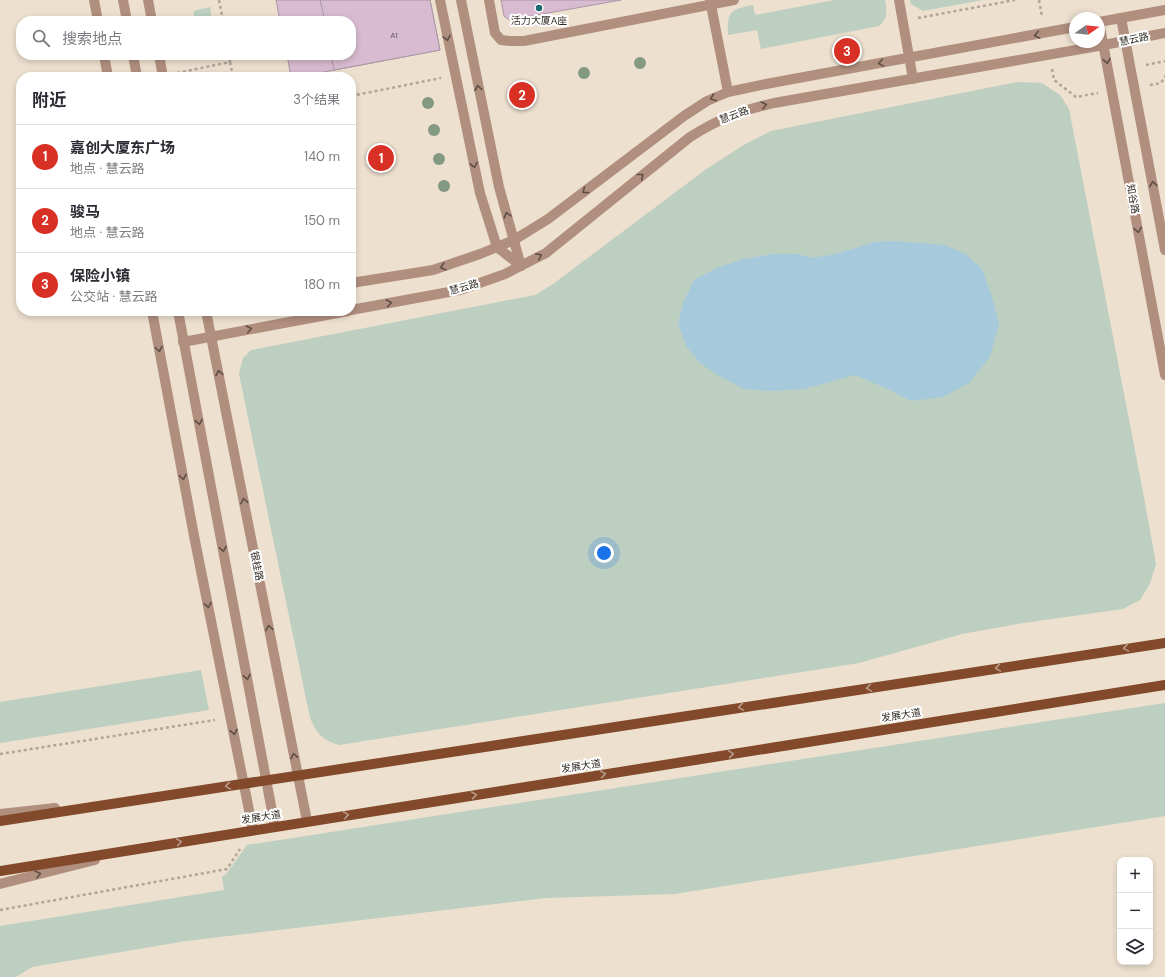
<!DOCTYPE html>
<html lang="zh">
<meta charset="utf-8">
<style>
:root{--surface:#fff;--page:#f7f7f7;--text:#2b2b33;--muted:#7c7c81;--line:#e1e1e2;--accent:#d93025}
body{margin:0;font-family:"DM Sans","Noto Sans SC",sans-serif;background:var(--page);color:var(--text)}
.controls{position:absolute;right:12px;bottom:12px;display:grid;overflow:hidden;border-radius:8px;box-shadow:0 2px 6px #0003}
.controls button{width:36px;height:36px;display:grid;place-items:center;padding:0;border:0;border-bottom:1px solid var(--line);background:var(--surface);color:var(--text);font:20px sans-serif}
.compass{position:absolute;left:1069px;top:12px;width:36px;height:36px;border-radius:50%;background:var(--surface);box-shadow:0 2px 6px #0003;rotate:76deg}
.you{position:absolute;left:604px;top:553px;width:14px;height:14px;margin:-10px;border:3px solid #fff;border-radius:50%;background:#1a73e8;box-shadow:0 0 0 6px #1a73e833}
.badge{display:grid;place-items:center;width:26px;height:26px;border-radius:50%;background:var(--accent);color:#fff;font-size:13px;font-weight:700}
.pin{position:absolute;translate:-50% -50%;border:2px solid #fff;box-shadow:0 1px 4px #0006}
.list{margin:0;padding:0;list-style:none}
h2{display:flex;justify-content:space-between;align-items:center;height:52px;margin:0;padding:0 16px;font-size:17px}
h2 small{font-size:13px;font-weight:400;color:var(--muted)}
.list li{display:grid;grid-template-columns:26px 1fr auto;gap:12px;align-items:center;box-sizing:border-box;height:64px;padding:0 16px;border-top:1px solid var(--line)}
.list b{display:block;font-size:15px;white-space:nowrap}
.list p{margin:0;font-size:13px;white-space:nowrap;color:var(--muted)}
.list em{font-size:13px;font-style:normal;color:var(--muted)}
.icon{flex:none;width:22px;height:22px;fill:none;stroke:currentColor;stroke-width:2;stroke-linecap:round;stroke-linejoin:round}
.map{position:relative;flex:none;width:1165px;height:977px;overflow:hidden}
.search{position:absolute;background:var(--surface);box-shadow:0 2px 6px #0003;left:16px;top:16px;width:340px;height:44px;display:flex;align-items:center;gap:10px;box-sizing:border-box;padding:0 14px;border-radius:16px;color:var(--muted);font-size:15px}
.panel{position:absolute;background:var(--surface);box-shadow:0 2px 6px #0003;left:16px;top:72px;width:340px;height:244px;border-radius:16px}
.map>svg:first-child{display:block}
</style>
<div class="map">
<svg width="1165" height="977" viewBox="0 0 1165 977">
<rect width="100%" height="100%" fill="#ede0cf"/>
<g fill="#bccfc1">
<path d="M834 0H885C887 10 888 19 879 26L761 49 757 30 728 35C727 11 730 10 753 5L755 15Z"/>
<polygon points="910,0 983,0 923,11 911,4"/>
<polygon points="210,7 212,21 195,21 193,11"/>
<path d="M1017 82 1042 83 1060 95 1069 109 1143 492 1156 564 1150 584 1140 600 1123 609 1023 623 962 634 859 663 339 745C321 739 318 735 310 718L239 374 243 358 251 350 535 295 553 284 705 170 742 146 771 131Z"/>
<polygon points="201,670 209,710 0,743 0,702"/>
<polygon points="1165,703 1165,816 675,894 546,898 186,941 32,967 16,977 0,977 0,926 224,890 222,877 227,873 247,845"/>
</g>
<polygon fill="#a7c9dc" points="896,241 944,245 966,254 982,269 992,297 999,323 990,357 969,383 943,397 911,401 888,389 855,375 804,389 772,391 744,389 719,376 700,363 686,346 678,323 683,303 694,280 717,268 744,259 773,254 797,254 813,258 836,254 874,242"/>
<g fill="#d8bbd1" stroke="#a998a5">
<polygon points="276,0 430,0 440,50 298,77 291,77 287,55 351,55 351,21 280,21"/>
<polygon points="320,0 430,0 440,50 334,70 331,55 351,55 351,21 325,21"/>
<polygon points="501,0 621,0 509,20 504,16"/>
</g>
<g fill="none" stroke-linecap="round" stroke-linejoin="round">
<g stroke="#b0a598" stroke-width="2.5" stroke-dasharray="3 3" stroke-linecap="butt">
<polyline points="219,0 223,21"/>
<polyline points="1039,0 1042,17"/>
<polyline points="918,18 1015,0"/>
<polyline points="230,62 233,77"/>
<polyline points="1146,65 1165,61"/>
<polyline points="1052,69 1054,80 1076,97 1098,93"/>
<polyline points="177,73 230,62 229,55"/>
<polyline points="1150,85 1161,83 1165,76"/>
<polyline points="351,96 441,78"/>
<polyline points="0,754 215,720"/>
<polyline points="0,910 227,869 240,849"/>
</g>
<g stroke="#b18f7f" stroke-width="10">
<polyline points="94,0 98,21"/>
<polyline points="123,0 127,21"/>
<polyline points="148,0 152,21"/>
<polyline points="440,0 480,193 497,247 521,266"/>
<polyline points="461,0 499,187 521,266"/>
<polyline points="489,0 495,33 501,40 510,41 524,41 734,0"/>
<polyline points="710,0 728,92"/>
<polyline points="899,0 913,79"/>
<polyline points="1121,18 1165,250"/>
<polyline points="1099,22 1165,375"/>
<polyline points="1099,22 1165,10"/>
<polyline points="104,55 108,77"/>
<polyline points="133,55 137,77"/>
<polyline points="159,55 163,77"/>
<polyline points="351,283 433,270 480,254 514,240 548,219 684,116 707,101 728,92 766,84 1075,27"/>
<path d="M351 310 460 290 505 274 546 253 690 137C720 118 740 111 774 103L1104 45 1165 33"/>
<polyline points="152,311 195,541 253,830"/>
<polyline points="178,311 275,827"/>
<polyline points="206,311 307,821"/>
<polyline points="183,342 348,311"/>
<polyline points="0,814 55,808"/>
<polyline points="0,884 95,860"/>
</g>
<g stroke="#824a2b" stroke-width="10">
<polyline points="0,821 1165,643"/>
<polyline points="0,871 1165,685"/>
</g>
</g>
<g fill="#839981">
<circle cx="640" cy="63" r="6"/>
<circle cx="584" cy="73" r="6"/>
<circle cx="428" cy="103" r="6"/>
<circle cx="434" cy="130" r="6"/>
<circle cx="439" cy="159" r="6"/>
<circle cx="444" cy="186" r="6"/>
</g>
<defs><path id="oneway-chevron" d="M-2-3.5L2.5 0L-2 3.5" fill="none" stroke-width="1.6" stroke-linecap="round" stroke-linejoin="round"/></defs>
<g stroke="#5e4f45">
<use href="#oneway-chevron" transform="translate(1037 35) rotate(170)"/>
<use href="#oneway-chevron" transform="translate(447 38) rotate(78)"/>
<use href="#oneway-chevron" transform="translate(1107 61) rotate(79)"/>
<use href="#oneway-chevron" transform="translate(881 63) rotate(170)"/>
<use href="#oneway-chevron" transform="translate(478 88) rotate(-101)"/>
<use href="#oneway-chevron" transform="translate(713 98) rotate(158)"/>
<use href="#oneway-chevron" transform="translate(764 105) rotate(-13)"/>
<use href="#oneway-chevron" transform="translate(474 165) rotate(78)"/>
<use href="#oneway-chevron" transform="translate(641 176) rotate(-39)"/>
<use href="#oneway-chevron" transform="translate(1153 184) rotate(-100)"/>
<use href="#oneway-chevron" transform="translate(585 191) rotate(143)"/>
<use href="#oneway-chevron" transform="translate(507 215) rotate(-106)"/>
<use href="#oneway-chevron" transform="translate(1138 230) rotate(80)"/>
<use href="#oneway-chevron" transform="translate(539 256) rotate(-27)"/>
<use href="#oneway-chevron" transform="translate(443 267) rotate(162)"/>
<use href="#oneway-chevron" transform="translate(389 303) rotate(-11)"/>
<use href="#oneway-chevron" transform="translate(249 329) rotate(-11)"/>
<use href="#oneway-chevron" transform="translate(159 349) rotate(79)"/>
<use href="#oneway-chevron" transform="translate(219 373) rotate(-101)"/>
<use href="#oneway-chevron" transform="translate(199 422) rotate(79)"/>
<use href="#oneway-chevron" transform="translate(183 477) rotate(79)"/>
<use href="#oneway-chevron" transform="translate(244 501) rotate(-101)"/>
<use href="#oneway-chevron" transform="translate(223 549) rotate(79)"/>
<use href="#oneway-chevron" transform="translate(208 605) rotate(79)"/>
<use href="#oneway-chevron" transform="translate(269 628) rotate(-101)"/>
<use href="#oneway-chevron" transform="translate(247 677) rotate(79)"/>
<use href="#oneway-chevron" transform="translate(234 732) rotate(79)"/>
<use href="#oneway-chevron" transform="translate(294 756) rotate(-101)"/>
<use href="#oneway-chevron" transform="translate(38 874) rotate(-14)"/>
</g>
<g stroke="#ba9b8a">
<use href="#oneway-chevron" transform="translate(1126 648) rotate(171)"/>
<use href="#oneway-chevron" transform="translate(998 668) rotate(171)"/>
<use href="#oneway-chevron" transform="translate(869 688) rotate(171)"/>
<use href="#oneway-chevron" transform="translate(741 707) rotate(171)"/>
<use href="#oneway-chevron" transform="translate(731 754) rotate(-9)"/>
<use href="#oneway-chevron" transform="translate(603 774) rotate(-9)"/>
<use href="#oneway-chevron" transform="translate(228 786) rotate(171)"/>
<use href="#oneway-chevron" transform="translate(474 795) rotate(-9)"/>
<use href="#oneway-chevron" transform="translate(346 815) rotate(-9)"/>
<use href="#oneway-chevron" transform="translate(179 842) rotate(-9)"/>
</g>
<circle fill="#1c6871" stroke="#fff" stroke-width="1.5" cx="539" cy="8" r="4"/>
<g text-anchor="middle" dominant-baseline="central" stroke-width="4" stroke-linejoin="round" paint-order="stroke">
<g font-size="8" fill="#5c5051">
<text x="394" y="35">A1</text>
</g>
<g font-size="10" fill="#322d26" stroke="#fff">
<text x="539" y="20">活力大厦A座</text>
</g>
<g font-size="10" fill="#322d26" stroke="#fff">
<text transform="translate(1134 39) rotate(-12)">慧云路</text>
<text transform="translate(734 115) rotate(-20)">慧云路</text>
<text transform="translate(1133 199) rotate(80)">知谷路</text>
<text transform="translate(464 287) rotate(-16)">慧云路</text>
<text transform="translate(257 566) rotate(79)">银桂路</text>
<text transform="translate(901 715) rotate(-9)">发展大道</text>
<text transform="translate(581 766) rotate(-9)">发展大道</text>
<text transform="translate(261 817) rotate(-9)">发展大道</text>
</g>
</g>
</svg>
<div class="controls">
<button>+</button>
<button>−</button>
<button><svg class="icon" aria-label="layers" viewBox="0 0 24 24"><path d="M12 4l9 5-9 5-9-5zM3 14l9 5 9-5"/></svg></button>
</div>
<svg class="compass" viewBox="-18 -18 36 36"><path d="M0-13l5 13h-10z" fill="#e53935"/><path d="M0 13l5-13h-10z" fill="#7c7c81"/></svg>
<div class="you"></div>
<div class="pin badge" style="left:381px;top:158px">1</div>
<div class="pin badge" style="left:522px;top:95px">2</div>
<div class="pin badge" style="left:847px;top:51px">3</div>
<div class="search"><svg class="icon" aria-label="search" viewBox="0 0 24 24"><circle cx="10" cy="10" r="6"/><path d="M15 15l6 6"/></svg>搜索地点</div>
<section class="panel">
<h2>附近<small>3个结果</small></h2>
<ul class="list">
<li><span class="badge">1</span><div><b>嘉创大厦东广场</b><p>地点 · 慧云路</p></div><em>140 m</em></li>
<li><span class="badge">2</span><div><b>骏马</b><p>地点 · 慧云路</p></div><em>150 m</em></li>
<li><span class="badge">3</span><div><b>保险小镇</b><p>公交站 · 慧云路</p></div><em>180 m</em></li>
</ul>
</section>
</div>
